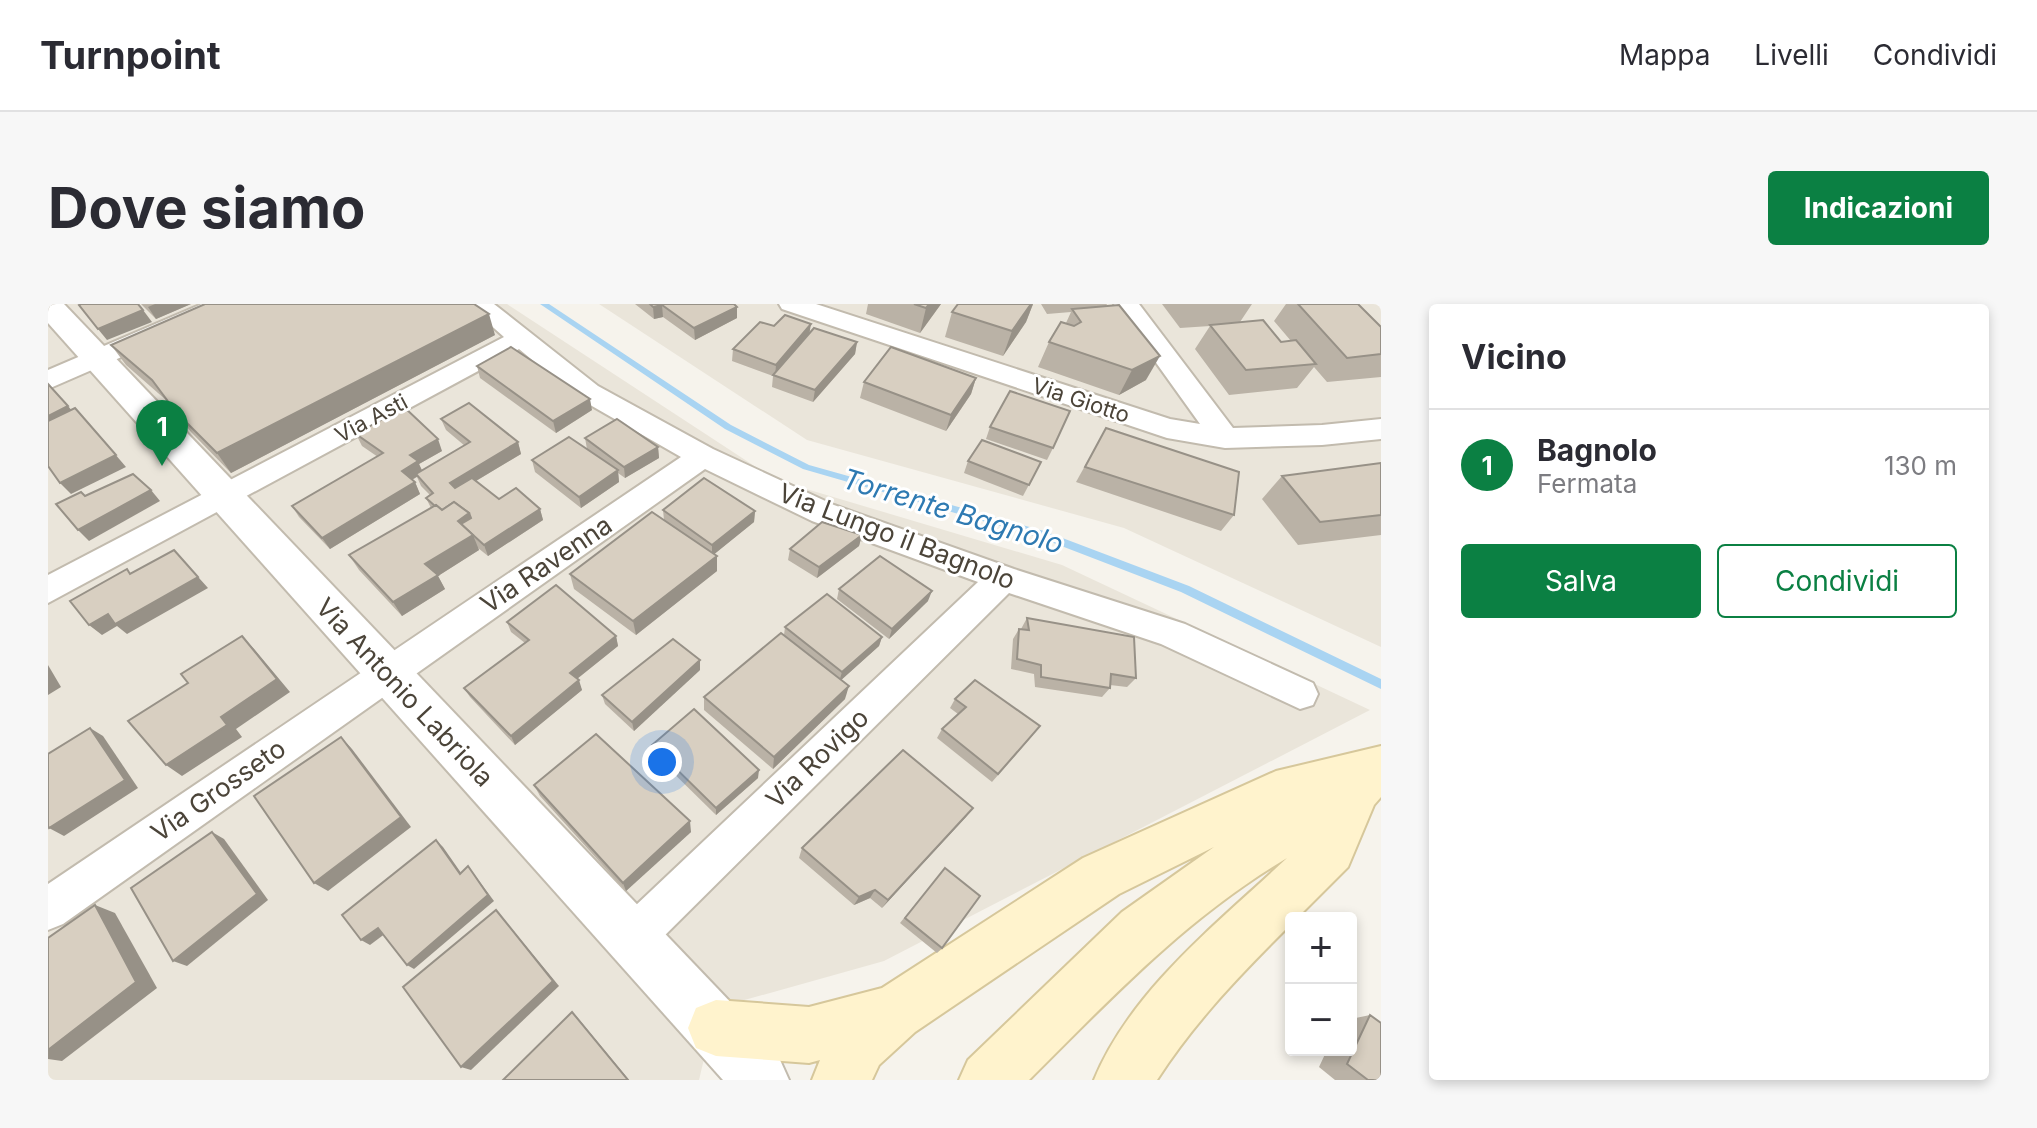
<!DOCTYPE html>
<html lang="it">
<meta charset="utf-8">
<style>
:root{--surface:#fff;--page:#f7f7f7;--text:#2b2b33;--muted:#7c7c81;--line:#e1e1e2;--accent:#0b8043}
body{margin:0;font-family:Inter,sans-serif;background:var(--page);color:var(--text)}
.controls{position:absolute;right:24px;bottom:24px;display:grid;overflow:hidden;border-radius:8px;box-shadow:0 4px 12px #0003}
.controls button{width:72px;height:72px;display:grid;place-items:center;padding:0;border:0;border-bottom:2px solid var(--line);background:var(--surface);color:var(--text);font:40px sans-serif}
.you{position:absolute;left:614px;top:458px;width:28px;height:28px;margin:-20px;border:6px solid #fff;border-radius:50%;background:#1a73e8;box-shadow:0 0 0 12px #1a73e833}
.badge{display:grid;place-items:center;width:52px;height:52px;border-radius:50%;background:var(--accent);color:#fff;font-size:26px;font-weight:700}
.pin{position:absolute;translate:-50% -66px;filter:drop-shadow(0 2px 4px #0008)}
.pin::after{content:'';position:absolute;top:42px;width:28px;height:24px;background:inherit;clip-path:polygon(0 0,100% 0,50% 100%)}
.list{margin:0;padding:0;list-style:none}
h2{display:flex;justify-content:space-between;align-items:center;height:104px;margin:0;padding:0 32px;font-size:34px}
h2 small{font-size:26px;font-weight:400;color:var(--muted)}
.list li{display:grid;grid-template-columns:52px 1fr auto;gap:24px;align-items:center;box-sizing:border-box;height:112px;padding:0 32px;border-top:2px solid var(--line)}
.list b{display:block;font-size:30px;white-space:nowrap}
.list p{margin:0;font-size:26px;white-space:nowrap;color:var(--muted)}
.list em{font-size:26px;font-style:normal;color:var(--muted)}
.actions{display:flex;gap:16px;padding:24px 32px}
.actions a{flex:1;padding:18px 0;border:2px solid var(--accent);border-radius:8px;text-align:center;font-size:28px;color:var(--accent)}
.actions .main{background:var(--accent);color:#fff}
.map{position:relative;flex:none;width:1333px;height:776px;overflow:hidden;border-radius:8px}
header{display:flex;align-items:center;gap:48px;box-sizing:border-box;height:112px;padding:0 40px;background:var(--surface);border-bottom:2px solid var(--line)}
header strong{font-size:38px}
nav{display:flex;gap:44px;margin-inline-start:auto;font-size:28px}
.intro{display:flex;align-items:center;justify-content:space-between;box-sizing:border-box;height:192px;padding:0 48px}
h1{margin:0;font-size:56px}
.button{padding:20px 36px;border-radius:8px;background:var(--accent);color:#fff;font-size:28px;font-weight:700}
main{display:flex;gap:48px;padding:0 48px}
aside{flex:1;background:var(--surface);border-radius:8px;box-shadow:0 4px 12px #0003}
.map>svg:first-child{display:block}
</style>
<header>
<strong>Turnpoint</strong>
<nav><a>Mappa</a><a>Livelli</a><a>Condividi</a></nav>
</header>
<div class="intro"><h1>Dove siamo</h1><a class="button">Indicazioni</a></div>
<main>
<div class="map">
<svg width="1333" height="776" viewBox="0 0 1333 776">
<rect width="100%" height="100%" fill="#f6f3ec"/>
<g fill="#eae5da">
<polygon points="0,0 459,0 728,176 1014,261 1322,406 836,657 668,704 651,776 0,776"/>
<polygon points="551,0 1333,0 1333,343 1076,224 759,136"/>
</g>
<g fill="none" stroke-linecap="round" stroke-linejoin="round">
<polygon fill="#a9d4f2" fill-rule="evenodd" points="492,0 501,0 683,121 761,161 996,227 1141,282 1333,375 1333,385 1133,288 990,233 755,165 677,125"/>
<g stroke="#c2bbae" stroke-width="4">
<g id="minor">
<polygon points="154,0 187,0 184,5 0,85 0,66"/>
<polygon points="419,0 446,0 550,82 665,145 786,201 966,265 1137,320 1265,379 1270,390 1265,401 1252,405 1113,340 961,289 598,650 583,657 568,650 561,635 568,620 930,278 764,217 657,165 15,620 0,626 0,580 633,153 530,94 471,45 0,299 0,271 456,33"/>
<polygon points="731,0 768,0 1122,115 1152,120 1066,0 1091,0 1185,124 1274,121 1333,115 1333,135 1274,141 1177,144 1119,134 734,5"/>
</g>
</g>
<g stroke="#c2bbae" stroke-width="4">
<polygon id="tertiary" points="0,0 16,0 688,704 732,756 741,776 675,776 0,19"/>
</g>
<g stroke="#d6c79b" stroke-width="4">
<path id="secondary" d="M1333 442V493L1326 501 1300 563 1249 614H1243V620C1194 669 1147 717 1109 776H1046C1083 686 1170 619 1239 554 1139 613 1062 695 981 776H911L920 756 1074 608 1166 543 1071 590 867 728 831 761 824 776H764L772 756 761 759 668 752 648 744 640 724 648 704 668 696 761 703 834 684 1035 554 1228 467Z"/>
</g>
<use href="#minor" fill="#fff" fill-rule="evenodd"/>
<use href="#tertiary" fill="#fff" fill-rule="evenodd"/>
<use href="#secondary" fill="#fff3cd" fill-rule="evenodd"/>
</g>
<g fill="#bab2a6">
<polygon points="93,0 143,0 108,15"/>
<polygon points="587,0 686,0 689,14 647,36 615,13 606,15"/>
<polygon points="820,0 893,0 872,29 818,10"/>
<polygon points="910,0 985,0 978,18 955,52 897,33 904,8"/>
<polygon points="993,0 1059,0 1058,2 1098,76 1071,91 990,63 1001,38 1018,19 1023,8 999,10"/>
<polygon points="1114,0 1204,0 1192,18 1233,38 1243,37 1226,17 1238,0 1310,0 1333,23 1333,73 1279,78 1266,63 1249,84 1181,91 1147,45 1162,22 1132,24"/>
<polygon points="761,30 809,38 807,50 765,98 724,83 725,72 684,57 685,45"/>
<polygon points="447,31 183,169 143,128 118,96 78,61 63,41"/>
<polygon points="429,62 544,106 508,129 432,74"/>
<polygon points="928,74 923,90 898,127 812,94 816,78"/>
<polygon points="393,115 470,138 473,150 428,177 451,195 492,205 495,216 440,252 430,244 431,246 390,272 397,285 354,312 311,266 301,251 383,204 378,194 382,191 373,182 369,173 364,176 367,178 372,190 282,245 251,213 244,202 330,153 314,142 308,130 394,147 371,160 374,166 417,142 398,126"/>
<polygon points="942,123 1005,144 999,156 938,135"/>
<polygon points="1058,124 1186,211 1173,227 1028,178"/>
<polygon points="537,134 610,143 611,154 577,174 570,169 571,178 533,204 487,168 484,156 539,145"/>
<polygon points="920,157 993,158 975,192 916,169"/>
<polygon points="1333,159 1333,231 1250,241 1214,195 1234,172"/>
<polygon points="615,206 707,207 706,218 666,250 669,252 669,267 588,331 526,285 522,270 616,216"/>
<polygon points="814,231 811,242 769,274 740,256 742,245"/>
<polygon points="791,285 880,297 841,335 789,295"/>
<polygon points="979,314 1088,374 1079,383 1062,381 1062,384 1054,393 987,383 986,370 963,365 965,335 971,325 973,325"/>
<polygon points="459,318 568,332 570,342 529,375 534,386 467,441 422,393 416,384 477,339 463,328"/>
<polygon points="737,323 834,333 831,342 793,376 797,395 725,465 656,406 656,393 736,331"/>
<polygon points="652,366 586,427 557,400 554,391"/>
<polygon points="907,395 985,431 944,478 889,434 894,425 910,410 902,404"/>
<polygon points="604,441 710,474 668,511 605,449"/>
<polygon points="486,481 643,528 578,587 492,492"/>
<polygon points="925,504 834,604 822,594 806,601 751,554 754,544"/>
<polygon points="897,564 894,644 889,649 852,619"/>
<polygon points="1322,711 1333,776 1287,776 1271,763 1279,746 1303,746 1303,715"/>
</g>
<g fill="#979187">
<polygon points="107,0 143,0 108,15 100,3"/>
<polygon points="881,0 893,0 872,29 878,4"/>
<polygon points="983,0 985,0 978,18 955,52 964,27"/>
<polygon points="614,1 615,13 606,15 605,3"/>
<polygon points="689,3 689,14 647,36 646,24"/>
<polygon points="95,6 104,18 59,36 50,25"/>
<polygon points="441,10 447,31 183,169 169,149"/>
<polygon points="763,20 761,32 727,73 728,61"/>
<polygon points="809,38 807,50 765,98 767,86"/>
<polygon points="1112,52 1098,76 1071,91 1084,66"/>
<polygon points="928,74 923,90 898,127 903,111"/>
<polygon points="542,95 544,106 508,129 505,117"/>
<polygon points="20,102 30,114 0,128 0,112"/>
<polygon points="38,116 78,163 23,190 12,179"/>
<polygon points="390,135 394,147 371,160 375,169 360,178 354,167 362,151"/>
<polygon points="470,138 473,150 406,190 402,179"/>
<polygon points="610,143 611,154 577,174 576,163"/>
<polygon points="570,166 571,178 533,204 531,193"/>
<polygon points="367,178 372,190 282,245 274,234"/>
<polygon points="103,186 112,197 41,237 30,226"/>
<polygon points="492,205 495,216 440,252 436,241"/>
<polygon points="707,207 706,218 664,252 664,241"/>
<polygon points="421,209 427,225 421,229 410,217"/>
<polygon points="425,231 431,246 390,272 397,285 354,312 345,298 377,260"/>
<polygon points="814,231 811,242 769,274 771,263"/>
<polygon points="126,246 160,284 79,330 69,322 54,331 41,321"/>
<polygon points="669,252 669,267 588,331 585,317"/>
<polygon points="884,287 880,297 841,335 844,325"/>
<polygon points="194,332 207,346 242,388 188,425 194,433 134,472 118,461 173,413"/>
<polygon points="568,332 570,342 525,378 522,369"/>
<polygon points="834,333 831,342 791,378 794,368"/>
<polygon points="652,356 652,366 586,427 584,418"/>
<polygon points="0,361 13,383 0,391"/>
<polygon points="531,376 534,386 467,441 463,432"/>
<polygon points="801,382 797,395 725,465 726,453"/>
<polygon points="42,424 55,432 90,484 16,532 1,524"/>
<polygon points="293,433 304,445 363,523 280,587 266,579"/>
<polygon points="711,466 710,474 668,511 668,504"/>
<polygon points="925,504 917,514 834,604 840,596"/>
<polygon points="642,517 643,528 578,587 575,579"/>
<polygon points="164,528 176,535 220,596 139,662 125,657"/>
<polygon points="388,536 395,543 418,576 412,570"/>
<polygon points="420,562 446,597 366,665 359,661"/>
<polygon points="827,586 822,594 806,601 811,593"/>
<polygon points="47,601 67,609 109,684 14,757 0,755 0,746"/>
<polygon points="448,606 511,682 423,766 413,763"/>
<polygon points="330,624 338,629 322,641 313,636"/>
<polygon points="524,708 529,713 581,776 580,776"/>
</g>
<g fill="#d8cfc1" stroke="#979187" stroke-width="2">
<polygon points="33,0 90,0 95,6 50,25 31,1"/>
<polygon points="157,0 426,0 441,10 169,149 128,108 104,76 63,41"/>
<polygon points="602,0 686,0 689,3 646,24 614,1 605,3"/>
<polygon points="866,0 881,0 878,4"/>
<polygon points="910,0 983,0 964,27 904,8"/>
<polygon points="1250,0 1310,0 1333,23 1333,50 1299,54"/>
<polygon points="1071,1 1112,52 1084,66 1001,38 1013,18 1026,22 1033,18 1024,5"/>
<polygon points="737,11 763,20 728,61 685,45 712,18 726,22"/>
<polygon points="1215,16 1233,38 1248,36 1268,60 1198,66 1162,21"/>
<polygon points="766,24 809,38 767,86 725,71"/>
<polygon points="463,43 542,95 505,117 429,62"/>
<polygon points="843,43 928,74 903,111 816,78"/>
<polygon points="0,80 20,102 0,112"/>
<polygon points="962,87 1022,107 1005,144 942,123"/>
<polygon points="421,99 470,138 402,179 407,184 424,174 451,195 468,184 492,205 436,241 413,220 423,214 421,209 406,198 394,206 388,201 387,202 378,194 385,189 368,170 422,138 393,115"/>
<polygon points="356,103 390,135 362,151 370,157 354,167 367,178 274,234 244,202 335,149 308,130"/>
<polygon points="27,104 68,151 12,179 0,162 0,117"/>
<polygon points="569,115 610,143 576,163 537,134"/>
<polygon points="1058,124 1191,168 1186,211 1037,163"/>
<polygon points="521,133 570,166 531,193 484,156"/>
<polygon points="934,136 993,158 981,181 920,157"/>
<polygon points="1333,159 1333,211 1272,218 1234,172"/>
<polygon points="85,170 103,186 30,226 8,200 33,188 37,192"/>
<polygon points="656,174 707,207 664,241 615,206"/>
<polygon points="406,198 421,209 410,217 425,231 377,260 390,271 345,298 301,251 388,201 394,206"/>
<polygon points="604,208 669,252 585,317 522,270"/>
<polygon points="774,218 814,231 771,263 742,245"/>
<polygon points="126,246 150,273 67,320 60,310 41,321 22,297 79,265 82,270"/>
<polygon points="832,252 884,287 844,325 791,285"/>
<polygon points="508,281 568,332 522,369 531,376 463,432 416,384 481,336 459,318"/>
<polygon points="779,290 834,333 794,368 737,323"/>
<polygon points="979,314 1086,333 1088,374 1063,370 1062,384 993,373 993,361 969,355 971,325 981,326"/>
<polygon points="733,329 801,382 726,453 656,393"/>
<polygon points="194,332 229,375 173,413 179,421 118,461 80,417 140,379 133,370"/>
<polygon points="625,335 652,356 584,418 554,391"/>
<polygon points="927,376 992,422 950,470 894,425 918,403 907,395"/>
<polygon points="646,405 711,466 668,504 604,441"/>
<polygon points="42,424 77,476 1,524 0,522 0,450"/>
<polygon points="548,430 642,517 575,579 486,481"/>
<polygon points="293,433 353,513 266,579 206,492"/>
<polygon points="855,446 925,504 840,596 827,586 811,593 754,544"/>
<polygon points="164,528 209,590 125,657 83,584"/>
<polygon points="388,536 412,570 420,562 440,591 359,661 330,624 313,636 294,611"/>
<polygon points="897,564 932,592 894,644 857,614"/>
<polygon points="47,601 88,678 0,746 0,634"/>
<polygon points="448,606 505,677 413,763 355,683"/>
<polygon points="524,708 580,776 455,776"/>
<polygon points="1322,711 1333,719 1333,776 1320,776 1299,760"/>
</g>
<g text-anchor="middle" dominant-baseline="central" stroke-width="6" stroke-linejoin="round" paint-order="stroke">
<g font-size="22" fill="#4b4439" stroke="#fff">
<text transform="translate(1033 96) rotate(18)">Via Giotto</text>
<text transform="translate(323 114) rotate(-28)">Via Asti</text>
</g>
<g font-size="26" fill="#4b4439" stroke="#fff">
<text transform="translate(849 232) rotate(21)">Via Lungo il Bagnolo</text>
<text transform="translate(498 260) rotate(-34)">Via Ravenna</text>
<text transform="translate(357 388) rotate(47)">Via Antonio Labriola</text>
<text transform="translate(769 454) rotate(-44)">Via Rovigo</text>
<text transform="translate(170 486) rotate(-35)">Via Grosseto</text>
</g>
<g font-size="28" font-style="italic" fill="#2e7ab2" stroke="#fff">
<text transform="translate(905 207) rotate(17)">Torrente Bagnolo</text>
</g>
</g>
</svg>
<div class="controls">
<button>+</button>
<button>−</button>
</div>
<div class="you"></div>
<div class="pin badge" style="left:114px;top:162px">1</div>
</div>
<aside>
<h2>Vicino<small></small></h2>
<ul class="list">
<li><span class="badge">1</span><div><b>Bagnolo</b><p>Fermata</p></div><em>130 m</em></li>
</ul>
<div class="actions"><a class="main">Salva</a><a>Condividi</a></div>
</aside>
</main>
